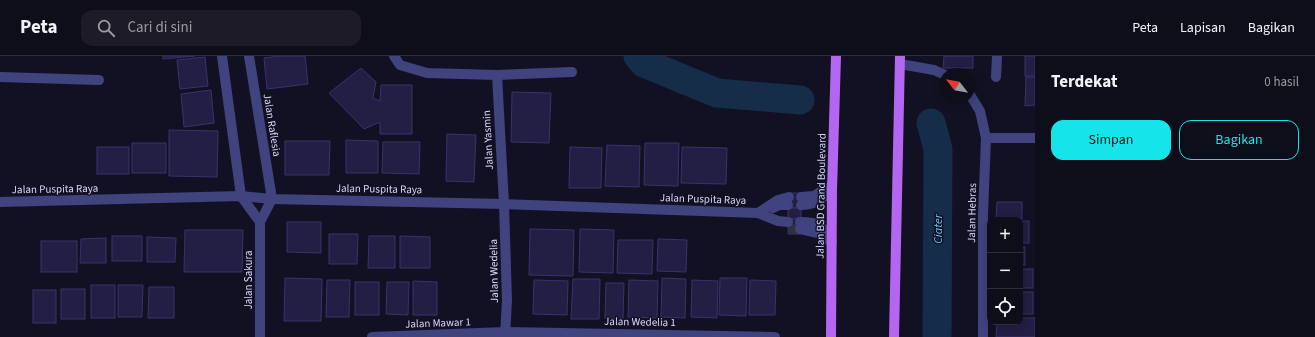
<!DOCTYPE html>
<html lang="id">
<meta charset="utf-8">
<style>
:root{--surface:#0e0d1a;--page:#1c1b27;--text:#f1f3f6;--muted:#9b9ca2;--line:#2e2d39;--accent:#15e5e9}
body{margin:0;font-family:"Source Sans 3",sans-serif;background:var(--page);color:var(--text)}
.controls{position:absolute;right:12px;bottom:12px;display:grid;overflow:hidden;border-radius:8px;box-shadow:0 2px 10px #0003}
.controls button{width:36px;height:36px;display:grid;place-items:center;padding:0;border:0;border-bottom:1px solid var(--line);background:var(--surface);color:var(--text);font:20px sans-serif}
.compass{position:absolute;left:939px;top:12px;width:36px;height:36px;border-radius:50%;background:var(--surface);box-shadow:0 2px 10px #0003;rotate:301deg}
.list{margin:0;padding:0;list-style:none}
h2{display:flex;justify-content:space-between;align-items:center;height:52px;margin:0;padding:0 16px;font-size:17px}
h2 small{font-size:13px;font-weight:400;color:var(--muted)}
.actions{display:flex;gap:8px;padding:12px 16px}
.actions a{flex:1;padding:9px 0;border:1px solid var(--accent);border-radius:12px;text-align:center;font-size:14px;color:var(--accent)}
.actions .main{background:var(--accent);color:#111}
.icon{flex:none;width:22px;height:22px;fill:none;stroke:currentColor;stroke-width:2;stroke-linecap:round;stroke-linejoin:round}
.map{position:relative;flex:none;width:1035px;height:281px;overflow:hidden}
header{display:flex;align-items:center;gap:24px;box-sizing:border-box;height:56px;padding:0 20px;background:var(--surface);border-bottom:1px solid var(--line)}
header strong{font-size:19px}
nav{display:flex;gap:22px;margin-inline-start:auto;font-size:14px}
.search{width:280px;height:36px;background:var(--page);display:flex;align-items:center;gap:10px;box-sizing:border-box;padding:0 14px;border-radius:12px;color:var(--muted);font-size:15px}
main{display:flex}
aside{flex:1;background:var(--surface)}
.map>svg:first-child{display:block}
</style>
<header>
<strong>Peta</strong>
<div class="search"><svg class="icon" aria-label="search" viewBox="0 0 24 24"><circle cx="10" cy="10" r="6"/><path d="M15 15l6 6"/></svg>Cari di sini</div>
<nav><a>Peta</a><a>Lapisan</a><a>Bagikan</a></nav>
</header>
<main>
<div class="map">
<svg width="1035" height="281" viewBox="0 0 1035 281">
<rect width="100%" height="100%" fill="#121123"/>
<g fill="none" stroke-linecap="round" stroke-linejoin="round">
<g stroke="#152d49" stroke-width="29">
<polyline points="638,0 644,7 717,37 800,44"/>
<polyline points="931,67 938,93 937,281"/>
</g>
</g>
<g fill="#231e43" stroke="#39326d">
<polygon points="163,0 195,0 163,3"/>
<polygon points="279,0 305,0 308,28 267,33 264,2"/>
<polygon points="944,0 973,0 973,12 943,12"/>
<rect x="1025" y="0" width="10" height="20"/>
<polygon points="205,1 208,30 180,33 177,4"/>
<polygon points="361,12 376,26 373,42 380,45 381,29 412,29 412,78 380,78 380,66 364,73 329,37"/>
<polygon points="1026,21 1035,21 1035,49 1025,50"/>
<polygon points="211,34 214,67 184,71 181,38"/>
<polygon points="512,36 551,37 549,87 511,86"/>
<polygon points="169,74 218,75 217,121 169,120"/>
<polygon points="447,78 476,79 474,126 446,125"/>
<polygon points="346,84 378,85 378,117 346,117"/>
<polygon points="285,85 330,85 329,119 285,119"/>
<polygon points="383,86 420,86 419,118 382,117"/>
<rect x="132" y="87" width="34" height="30"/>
<polygon points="645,87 679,87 678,130 644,129"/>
<polygon points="607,89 640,90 639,131 605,130"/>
<rect x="97" y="91" width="32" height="27"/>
<polygon points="570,91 602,92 601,132 569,132"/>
<polygon points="682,91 727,92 726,128 681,127"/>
<polygon points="789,137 801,137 801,152 788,152"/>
<polygon points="997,146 1022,146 1022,163 996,163"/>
<rect x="788" y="152" width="13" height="11"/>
<polygon points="788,163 801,163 800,178 788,178"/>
<rect x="1020" y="165" width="9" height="22"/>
<polygon points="287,166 321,166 321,197 287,196"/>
<polygon points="530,173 574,174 573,220 529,219"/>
<polygon points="580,173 614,174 613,217 579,216"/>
<polygon points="185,174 243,174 242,216 184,216"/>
<polygon points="329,178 358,178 357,208 329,208"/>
<rect x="112" y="180" width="30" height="25"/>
<polygon points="369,180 395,180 395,212 368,212"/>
<polygon points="400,180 430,181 430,212 400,212"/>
<polygon points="147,181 176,182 175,206 147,206"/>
<polygon points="106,182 106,207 80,207 81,183"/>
<polygon points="658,183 687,184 686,216 657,215"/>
<polygon points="618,184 653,184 652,218 617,217"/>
<rect x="41" y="185" width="36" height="31"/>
<rect x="1020" y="191" width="5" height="18"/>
<rect x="1020" y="213" width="13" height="19"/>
<polygon points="285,222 322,223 321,265 284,265"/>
<polygon points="662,222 686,223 685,262 661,261"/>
<polygon points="720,222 747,222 746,260 719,259"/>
<polygon points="573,223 600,223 599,263 571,263"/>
<polygon points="327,224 350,224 349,261 326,261"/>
<polygon points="534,224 568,225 567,259 533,258"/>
<polygon points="629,224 658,225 657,262 628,261"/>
<polygon points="692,224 718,225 717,262 691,261"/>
<polygon points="750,224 776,225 775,259 749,259"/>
<polygon points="413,225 437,226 437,259 413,259"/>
<rect x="355" y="226" width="24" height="33"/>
<polygon points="387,226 409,226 408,259 386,258"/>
<polygon points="606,227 624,227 623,263 605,262"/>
<rect x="91" y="229" width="24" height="33"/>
<polygon points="118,229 143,229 142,261 118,261"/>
<polygon points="149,231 174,231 174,262 148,262"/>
<rect x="61" y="233" width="24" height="30"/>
<rect x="33" y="234" width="23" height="33"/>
<rect x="1020" y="236" width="13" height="22"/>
<polygon points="1020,262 1035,262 1035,281 996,281 997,266 1020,266"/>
</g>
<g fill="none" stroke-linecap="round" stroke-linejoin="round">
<polyline stroke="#302f43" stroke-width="10" stroke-dasharray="10 5" stroke-linecap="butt" points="788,173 800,173"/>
<g stroke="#40437e" stroke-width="10">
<polyline points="222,0 241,140 260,166"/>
<polyline points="249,0 272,143 260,166 260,281"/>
<polyline points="394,0 400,9 427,17 497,19 572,16"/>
<polyline points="900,8 934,14 945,19"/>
<polyline points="497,19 504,148 507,244 505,281"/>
<polyline points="0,21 99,24"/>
<polyline points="996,21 997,0"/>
<polyline points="969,37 980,55 986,82 983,158 983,281"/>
<polyline points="986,82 1035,82"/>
<polyline points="801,141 814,140 825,133"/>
<polyline points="0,146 241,140 272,143 504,148 758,157 778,165 788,166"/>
<path d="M801 149C819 148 825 143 832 127"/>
<polyline points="773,152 779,149 788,149"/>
<polyline points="758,157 778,144 789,141"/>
<path d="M800 166C821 166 821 169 832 186"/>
<polyline points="800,173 818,177 828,184"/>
<polyline points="372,281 505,276 775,281"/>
</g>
<g stroke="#b367f1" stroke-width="10">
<polyline points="831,281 832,134 836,0"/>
<polyline points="894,281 900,0"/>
</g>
</g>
<g text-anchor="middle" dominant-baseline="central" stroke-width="3" stroke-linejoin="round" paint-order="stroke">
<g font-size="11" fill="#d8d7fb" stroke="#121123">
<text transform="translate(272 69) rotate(81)">Jalan Raflesia</text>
<text transform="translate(488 84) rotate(-93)">Jalan Yasmin</text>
<text transform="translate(55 133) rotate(-1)">Jalan Puspita Raya</text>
<text transform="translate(379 133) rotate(1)">Jalan Puspita Raya</text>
<text transform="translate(821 140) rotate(-89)">Jalan BSD Grand Boulevard</text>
<text transform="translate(703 143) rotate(2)">Jalan Puspita Raya</text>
<text transform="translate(972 157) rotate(-89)">Jalan Hebras</text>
<text transform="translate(494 215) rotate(-91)">Jalan Wedelia</text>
<text transform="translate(248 224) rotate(-90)">Jalan Sakura</text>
<text transform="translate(640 266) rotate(1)">Jalan Wedelia 1</text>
<text transform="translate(438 267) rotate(-2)">Jalan Mawar 1</text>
</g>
<g font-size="12" font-style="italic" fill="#6ec0f2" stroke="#121123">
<text transform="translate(938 173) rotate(-90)">Ciater</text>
</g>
</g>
</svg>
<div class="controls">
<button>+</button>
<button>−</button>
<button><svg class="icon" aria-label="locate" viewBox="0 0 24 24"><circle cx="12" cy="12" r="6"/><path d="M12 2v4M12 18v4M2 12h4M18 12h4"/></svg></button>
</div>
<svg class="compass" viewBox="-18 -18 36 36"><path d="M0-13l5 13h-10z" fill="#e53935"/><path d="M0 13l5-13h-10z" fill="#9b9ca2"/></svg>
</div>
<aside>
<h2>Terdekat<small>0 hasil</small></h2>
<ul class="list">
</ul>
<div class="actions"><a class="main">Simpan</a><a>Bagikan</a></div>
</aside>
</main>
